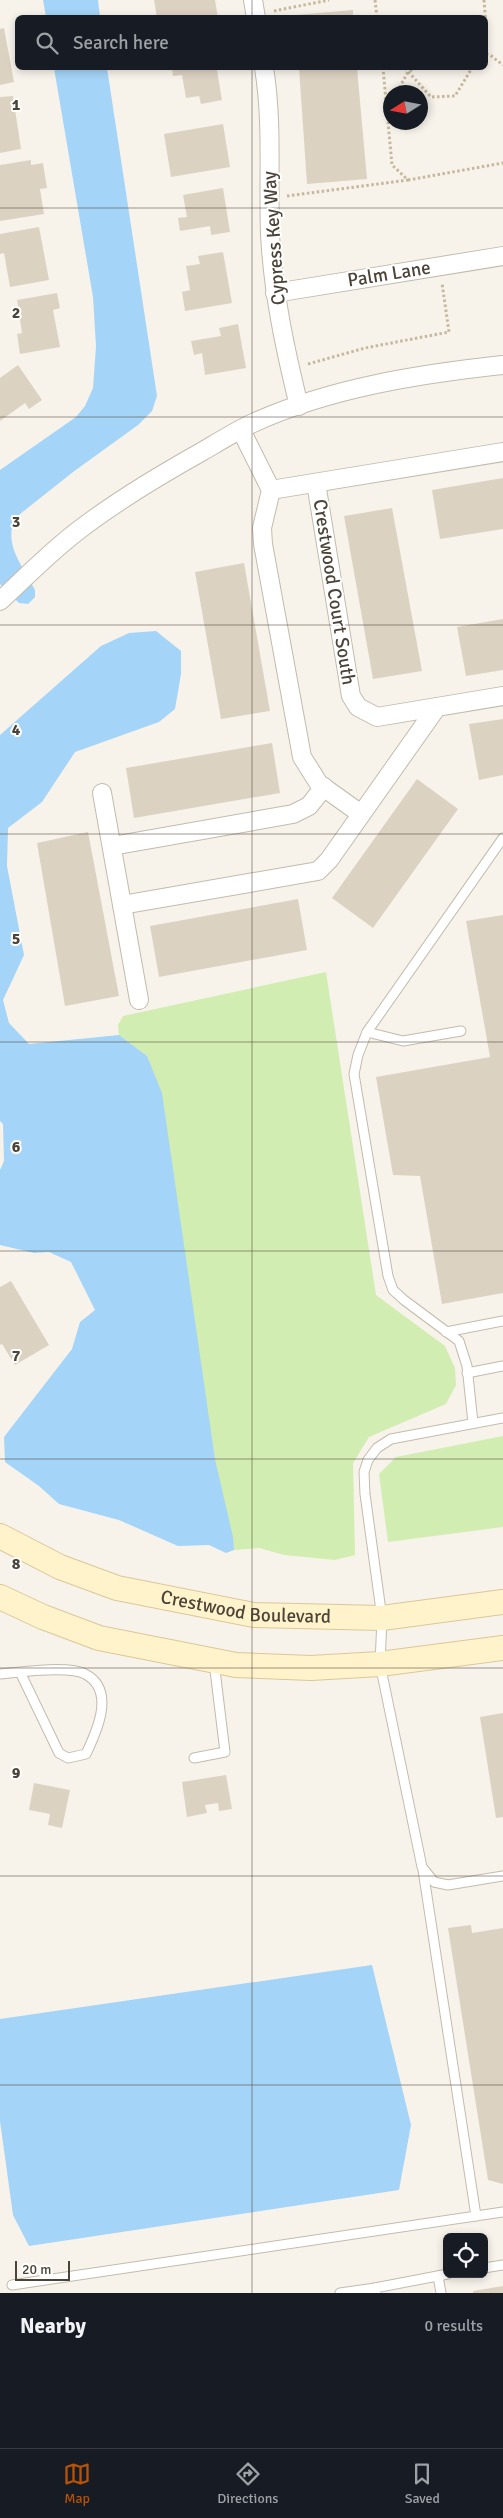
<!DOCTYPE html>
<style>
:root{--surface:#171b24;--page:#242831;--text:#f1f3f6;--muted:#9ea1a6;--line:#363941;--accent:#b45309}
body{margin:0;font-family:Signika,sans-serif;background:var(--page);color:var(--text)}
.controls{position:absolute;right:15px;bottom:15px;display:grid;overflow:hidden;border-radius:8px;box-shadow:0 2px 8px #0003}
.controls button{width:45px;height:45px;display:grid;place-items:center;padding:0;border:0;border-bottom:1px solid var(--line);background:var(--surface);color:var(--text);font:25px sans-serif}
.compass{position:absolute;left:383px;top:85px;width:45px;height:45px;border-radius:50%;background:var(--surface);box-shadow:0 2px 8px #0003;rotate:259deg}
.scale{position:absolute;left:15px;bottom:12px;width:55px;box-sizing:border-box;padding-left:5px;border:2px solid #4c4438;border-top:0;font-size:14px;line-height:18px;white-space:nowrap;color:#4c4438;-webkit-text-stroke:4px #fff;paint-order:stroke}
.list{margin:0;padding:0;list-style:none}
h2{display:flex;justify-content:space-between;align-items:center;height:65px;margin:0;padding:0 20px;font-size:21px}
h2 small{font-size:16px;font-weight:400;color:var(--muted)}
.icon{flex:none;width:28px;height:28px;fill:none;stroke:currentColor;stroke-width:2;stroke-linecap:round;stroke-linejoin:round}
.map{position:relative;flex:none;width:503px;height:2293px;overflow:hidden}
.search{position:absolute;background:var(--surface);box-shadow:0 2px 8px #0003;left:15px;right:15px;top:15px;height:55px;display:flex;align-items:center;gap:12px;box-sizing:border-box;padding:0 18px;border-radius:8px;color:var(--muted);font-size:19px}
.sheet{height:155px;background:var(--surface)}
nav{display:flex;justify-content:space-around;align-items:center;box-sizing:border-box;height:70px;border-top:1px solid var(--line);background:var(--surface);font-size:14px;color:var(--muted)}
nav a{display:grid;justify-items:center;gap:2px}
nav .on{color:var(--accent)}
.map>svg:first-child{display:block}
</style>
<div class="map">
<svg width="503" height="2293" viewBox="0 0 503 2293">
<rect width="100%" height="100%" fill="#f7f3eb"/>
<g fill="#d2edb1">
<polygon points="326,972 376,1295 445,1346 455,1368 456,1385 446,1404 369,1437 353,1463 355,1555 335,1560 284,1555 259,1548 234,1550 215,1459 147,1056 119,1035 118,1025 123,1016"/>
<polygon points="503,1436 503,1527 388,1542 379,1474 396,1457"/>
</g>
<g fill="#a4d4f7">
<polygon points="43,0 98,0 100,17 46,17"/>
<path d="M54 68H107L157 396 152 411 138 425 73 472 15 518C3 545 23 566 35 590V597L28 604 19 603 0 584V470L76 417 85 406 93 388 96 346 93 297Z"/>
<polygon points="156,631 181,651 181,674 175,709 159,722 75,752 42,802 8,828 7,866 24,955 3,1000 9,1023 29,1044 119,1035 147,1056 162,1093 215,1459 233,1537 234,1550 226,1553 209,1545 178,1546 119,1520 59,1504 39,1486 5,1462 4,1437 72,1349 80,1322 95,1310 71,1262 49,1252 34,1253 0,1245 0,1170 4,1161 3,1124 0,1121 0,735 101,646 129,633"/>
<polygon points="372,1965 411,2125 399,2190 29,2246 13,2215 0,2121 0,2019"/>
</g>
<g fill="#dcd2c2">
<polygon points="154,0 215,0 218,18 157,18"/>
<polygon points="353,10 353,18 295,18 295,15"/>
<polygon points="4,28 14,82 0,85 0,29"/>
<polygon points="172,68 224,68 217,70 222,100 201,104 199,96 186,98 182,75 173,76"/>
<polygon points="299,68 357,68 367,179 307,184"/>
<polygon points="13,96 21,149 0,153 0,97"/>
<polygon points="223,124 230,167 171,177 164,134"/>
<polygon points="31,160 31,165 43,163 47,188 40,189 44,214 0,221 0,165"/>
<polygon points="223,188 230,232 211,235 210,226 180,231 178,218 187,217 183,195"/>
<polygon points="39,227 49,280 10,287 4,253 0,254 0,234"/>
<polygon points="223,252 232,303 185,311 182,292 190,290 186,266 200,264 198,256"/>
<polygon points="57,293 60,308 53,310 60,347 20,354 17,334 22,333 17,300"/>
<polygon points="238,324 246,368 205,375 202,353 194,355 191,341 221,336 219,328"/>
<polygon points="18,365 42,400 29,409 25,403 0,421 0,378"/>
<polygon points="503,478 503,529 440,539 432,490"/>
<polygon points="392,508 422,671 373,679 344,516"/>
<polygon points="244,563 270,711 221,719 195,572"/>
<polygon points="503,619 503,670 466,676 457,627"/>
<polygon points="503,719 503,775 479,780 469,724"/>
<polygon points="272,743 280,793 134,818 126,768"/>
<polygon points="417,779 458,809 373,928 332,898"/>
<polygon points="88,832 119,996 65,1006 37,843"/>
<polygon points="298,899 307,950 159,977 150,926"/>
<polygon points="503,915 503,1293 442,1304 420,1176 393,1175 376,1077 490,1057 466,921"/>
<polygon points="11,1281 49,1345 15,1365 2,1344 0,1345 0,1287"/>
<polygon points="503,1713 503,1817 496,1818 480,1717"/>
<polygon points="226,1775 232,1809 219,1811 218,1803 205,1805 207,1813 187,1817 182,1782"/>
<polygon points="34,1783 70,1790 62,1828 48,1825 50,1814 29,1810"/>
<polygon points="471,1925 472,1933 503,1928 503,2184 488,2180 448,1928"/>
<polygon points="503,2286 503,2293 473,2293 473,2291"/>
</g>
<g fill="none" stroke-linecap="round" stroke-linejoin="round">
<g stroke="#c3bbac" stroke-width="11">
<g id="lane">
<polyline points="367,1032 403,1041 461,1031"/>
<polyline points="446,1332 503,1321"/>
<polyline points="467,1373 503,1366"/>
<polyline points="503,1418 391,1439 377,1448 368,1460 364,1472 365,1494 382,1618 380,1664 422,1867 434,1882 448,1885 503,1876"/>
<polyline points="473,1423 467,1366 459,1341 404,1300 393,1290 388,1276 354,1074 358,1055 367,1032 503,838"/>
<path d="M0 1674C19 1672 69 1665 85 1674 116 1690 97 1731 86 1754L68 1758 59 1753 20 1672"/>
<polyline points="194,1758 225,1752 214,1662"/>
<polyline points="423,1870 476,2216"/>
<polyline points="484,2268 503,2265"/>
<polyline points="438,2276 441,2293"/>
<polyline points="12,2285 503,2212"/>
<polyline points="340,2293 375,2288"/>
<polyline points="376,2293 375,2288 448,2274"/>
</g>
</g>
<g stroke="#c3bbac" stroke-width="20">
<g id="street">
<polyline points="253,0 256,18"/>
<path d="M264 68C273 122 268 179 270 234 273 293 285 349 299 406"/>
<polyline points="275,293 503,256"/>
<polyline points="241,430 271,490 262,528 263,544 302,757 319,784 361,814"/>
<polyline points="316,483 351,696 358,707 377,717 503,696"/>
<polyline points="271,490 503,452"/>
<path d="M0 601C26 577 51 551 79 530 118 500 160 475 203 451 220 441 236 431 253 423 330 388 419 374 503 365"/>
<polyline points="102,793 139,1000"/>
<polyline points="112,846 293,814 309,806 324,787"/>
<polyline points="122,905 318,871 329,860 437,707"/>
</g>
</g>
<g stroke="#dac897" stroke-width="26">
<g id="secondary">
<path id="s1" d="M0 1536 60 1567 117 1588 254 1615 382 1618 503 1602"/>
<polyline points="0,1597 43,1617 99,1638 236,1665 311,1668 380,1664 503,1648"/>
</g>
</g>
<g stroke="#c6b89c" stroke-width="3" stroke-dasharray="2.5 2.5" stroke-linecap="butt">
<polyline points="375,0 377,18"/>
<polyline points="484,0 486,26"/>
<polyline points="274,11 329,0"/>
<polyline points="486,54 490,55 503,65"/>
<polyline points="405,68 431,97 455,96 472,68"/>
<polyline points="397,92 408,72 415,68"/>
<polyline points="408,180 503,163"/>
<polyline points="287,196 408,180 392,165 383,68"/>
<polyline points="308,364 365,348 449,332 442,283"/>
</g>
<use href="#lane" stroke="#fff" stroke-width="9"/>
<use href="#street" stroke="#fff" stroke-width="18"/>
<use href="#secondary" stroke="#fff3cc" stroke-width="24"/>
</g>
<path fill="none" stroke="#4c4438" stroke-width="1" stroke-opacity="0.55" d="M252 0V18M252 68V2293M0 208H503M0 417H503M0 625H503M0 834H503M0 1042H503M0 1251H503M0 1459H503M0 1668H503M0 1876H503M0 2085H503"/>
<g text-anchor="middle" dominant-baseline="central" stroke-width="4" stroke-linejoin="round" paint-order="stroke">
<g font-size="19" fill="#4c4438" stroke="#fff">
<text transform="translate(274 238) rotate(-94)">Cypress Key Way</text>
<text transform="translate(389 274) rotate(-9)">Palm Lane</text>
<text transform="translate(334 592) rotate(81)">Crestwood Court South</text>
<text stroke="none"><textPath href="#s1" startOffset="259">Crestwood Boulevard</textPath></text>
</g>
</g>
<g font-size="16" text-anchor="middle" font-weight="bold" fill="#4c4438" stroke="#fff" stroke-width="4" stroke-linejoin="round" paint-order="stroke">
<text x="16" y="110">1</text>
<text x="16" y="318">2</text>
<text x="16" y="527">3</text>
<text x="16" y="735">4</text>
<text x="16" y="944">5</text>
<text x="16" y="1152">6</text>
<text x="16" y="1361">7</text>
<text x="16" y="1569">8</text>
<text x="16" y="1778">9</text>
</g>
</svg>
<div class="controls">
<button><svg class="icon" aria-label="locate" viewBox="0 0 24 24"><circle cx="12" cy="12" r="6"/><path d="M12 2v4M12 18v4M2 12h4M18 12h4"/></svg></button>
</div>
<svg class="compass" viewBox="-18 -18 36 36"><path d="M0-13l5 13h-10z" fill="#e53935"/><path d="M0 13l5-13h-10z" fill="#9ea1a6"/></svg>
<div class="scale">20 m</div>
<div class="search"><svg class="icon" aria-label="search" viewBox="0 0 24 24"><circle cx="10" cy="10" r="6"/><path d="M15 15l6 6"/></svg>Search here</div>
</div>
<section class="sheet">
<h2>Nearby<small>0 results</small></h2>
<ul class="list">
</ul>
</section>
<nav>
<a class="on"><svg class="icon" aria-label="map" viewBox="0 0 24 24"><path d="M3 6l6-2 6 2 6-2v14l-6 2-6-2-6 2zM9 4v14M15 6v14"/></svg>Map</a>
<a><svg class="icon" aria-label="directions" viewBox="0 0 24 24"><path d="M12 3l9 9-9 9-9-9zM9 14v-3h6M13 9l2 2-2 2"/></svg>Directions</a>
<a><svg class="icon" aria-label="saved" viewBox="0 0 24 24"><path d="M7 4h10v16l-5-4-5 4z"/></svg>Saved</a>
</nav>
